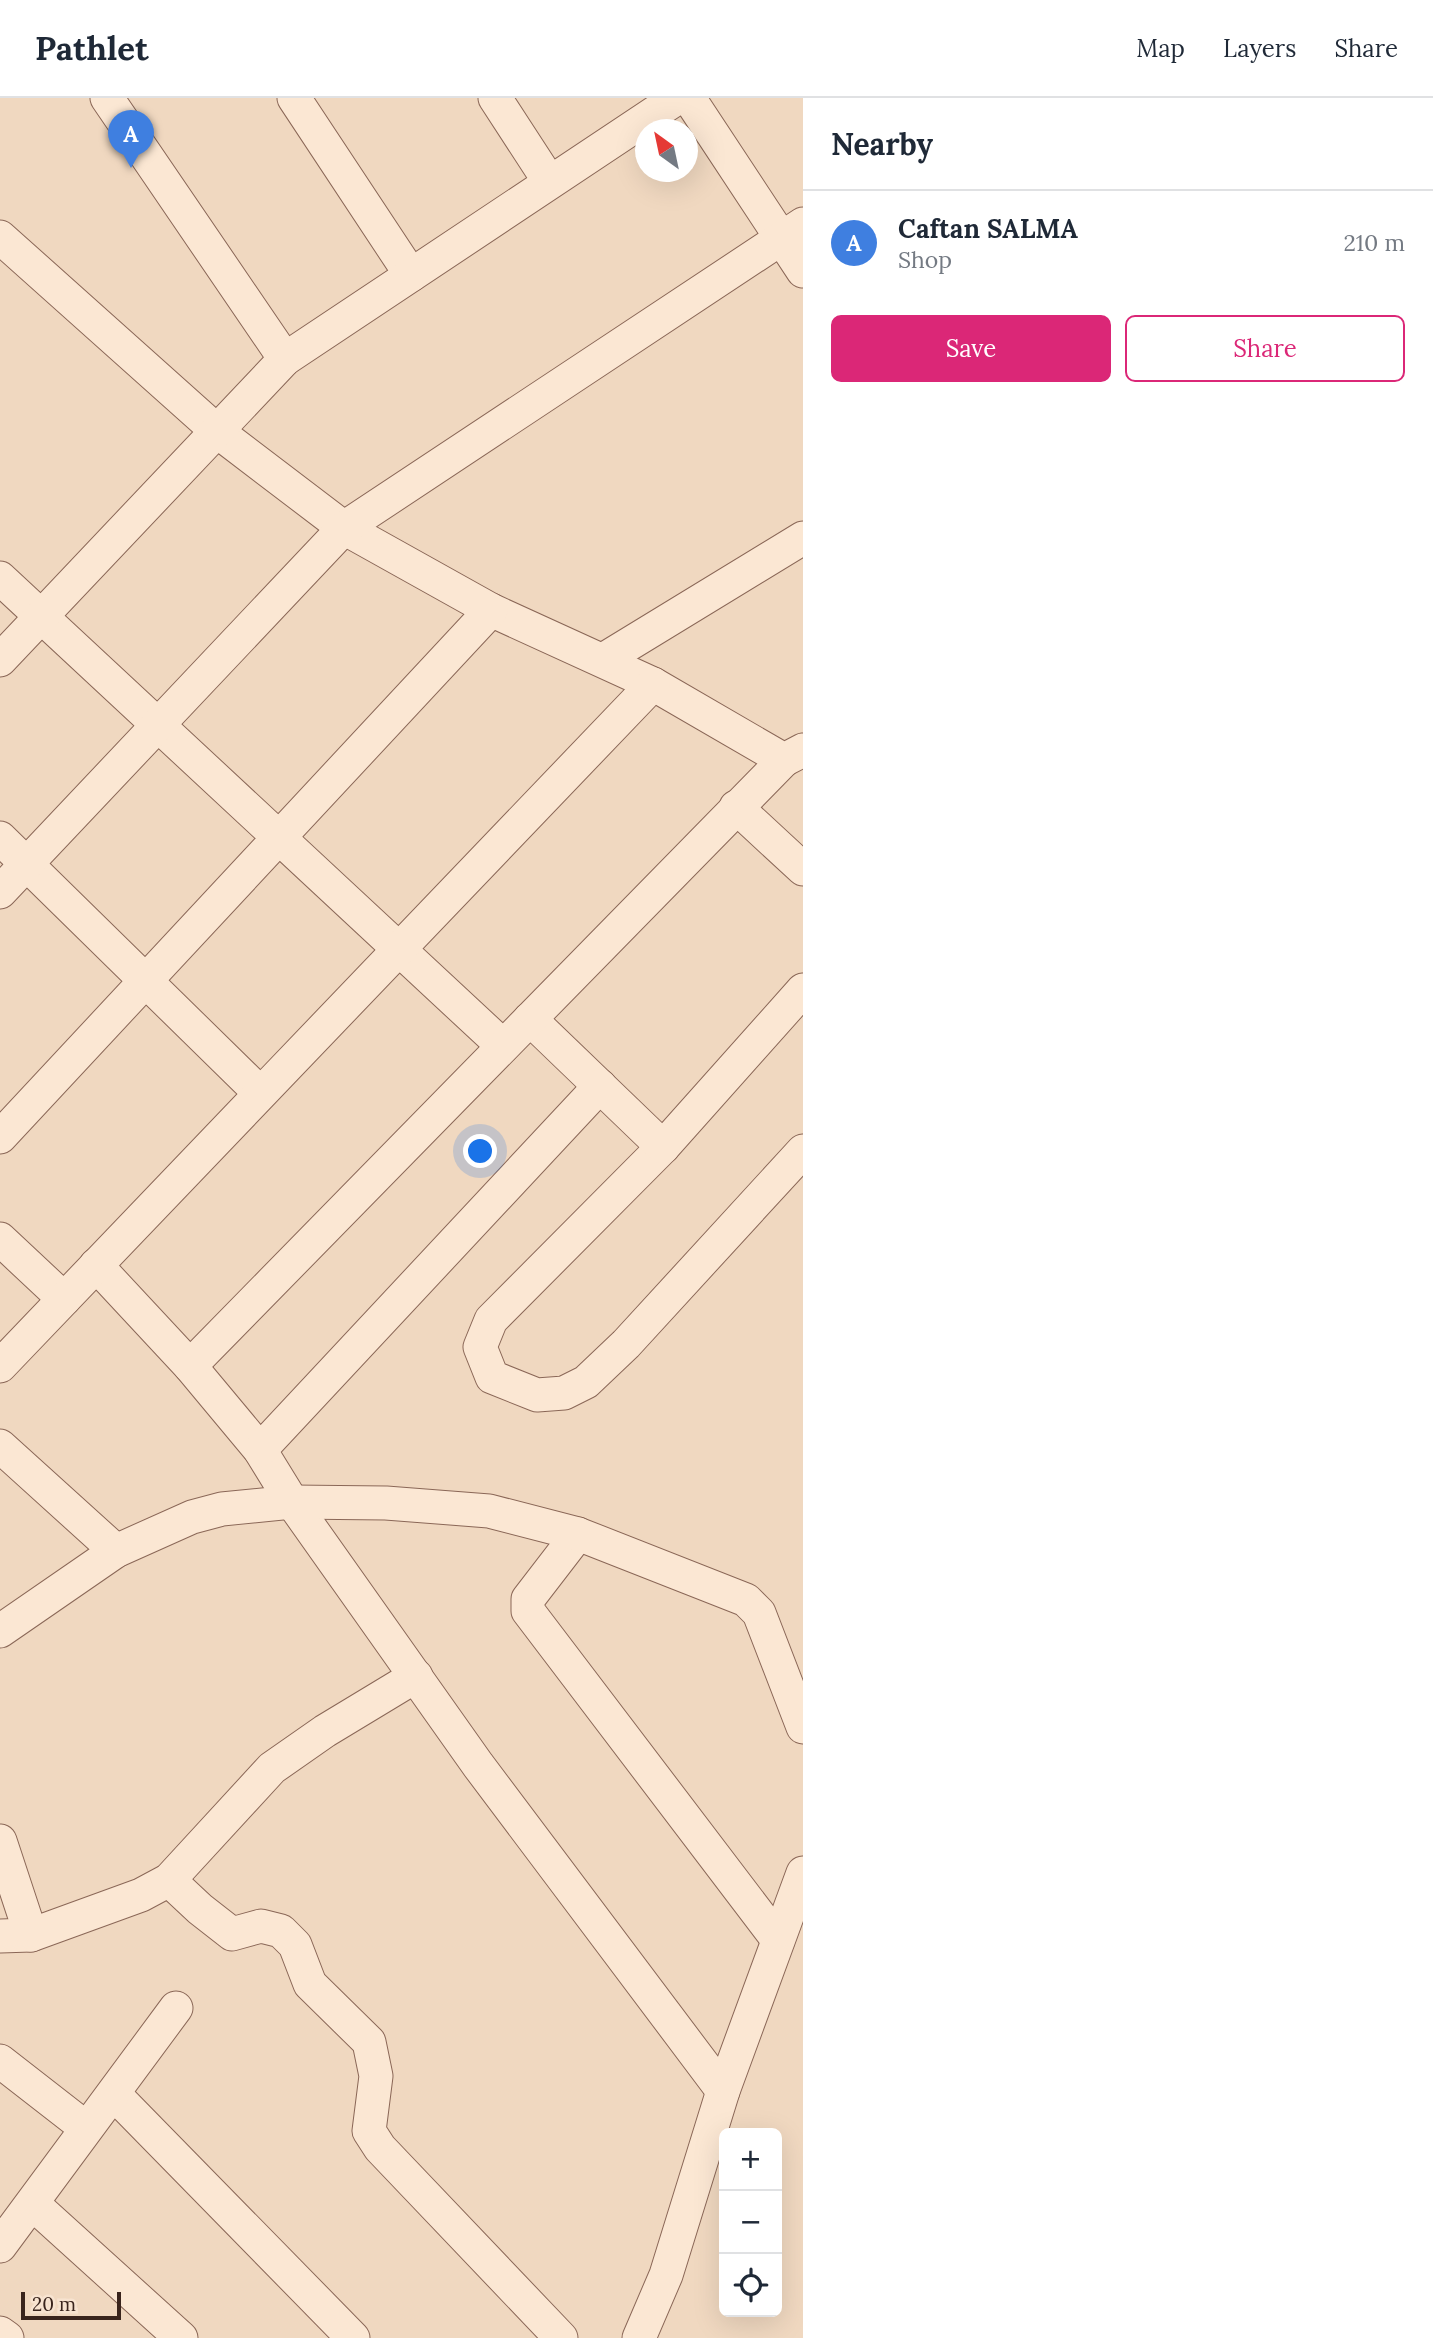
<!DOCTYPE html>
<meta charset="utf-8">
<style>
:root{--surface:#fff;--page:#f2f2f3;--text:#1f2937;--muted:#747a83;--line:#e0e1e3;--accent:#db2777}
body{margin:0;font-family:Lora,serif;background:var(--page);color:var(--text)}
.controls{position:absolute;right:21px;bottom:21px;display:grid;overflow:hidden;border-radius:10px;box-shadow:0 7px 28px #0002}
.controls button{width:63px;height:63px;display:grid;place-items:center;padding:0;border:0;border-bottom:2px solid var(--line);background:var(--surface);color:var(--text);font:35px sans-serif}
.compass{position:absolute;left:635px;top:21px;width:63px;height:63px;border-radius:50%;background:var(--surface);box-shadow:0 7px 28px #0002;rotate:327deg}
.scale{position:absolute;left:21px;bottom:18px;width:100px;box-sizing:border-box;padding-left:7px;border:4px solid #39241c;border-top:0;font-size:19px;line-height:24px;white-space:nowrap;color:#39241c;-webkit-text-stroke:5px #f7e3d0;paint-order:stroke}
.you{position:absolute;left:481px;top:1054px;width:24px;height:24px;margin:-18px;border:5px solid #fff;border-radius:50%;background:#1a73e8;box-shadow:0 0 0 10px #1a73e833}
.badge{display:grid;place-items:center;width:46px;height:46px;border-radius:50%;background:var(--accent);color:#fff;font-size:23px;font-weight:700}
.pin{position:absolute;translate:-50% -58px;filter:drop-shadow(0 2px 4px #0008)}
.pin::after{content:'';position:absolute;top:37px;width:24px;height:21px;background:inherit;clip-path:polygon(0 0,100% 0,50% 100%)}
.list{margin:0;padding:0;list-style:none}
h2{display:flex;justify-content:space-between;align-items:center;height:91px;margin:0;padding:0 28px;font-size:30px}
h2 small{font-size:23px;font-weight:400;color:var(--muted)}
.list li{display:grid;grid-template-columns:46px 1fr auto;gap:21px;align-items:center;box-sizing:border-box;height:105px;padding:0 28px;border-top:2px solid var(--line)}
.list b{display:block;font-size:26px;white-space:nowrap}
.list p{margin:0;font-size:23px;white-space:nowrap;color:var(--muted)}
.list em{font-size:23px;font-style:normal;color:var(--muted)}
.actions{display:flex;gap:14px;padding:21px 28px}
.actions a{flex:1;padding:16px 0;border:2px solid var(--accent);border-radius:10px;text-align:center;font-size:24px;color:var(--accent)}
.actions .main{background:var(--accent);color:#fff}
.icon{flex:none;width:38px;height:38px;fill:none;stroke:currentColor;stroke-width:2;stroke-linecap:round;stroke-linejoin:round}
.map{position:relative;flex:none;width:803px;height:2240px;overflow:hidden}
header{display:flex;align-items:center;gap:42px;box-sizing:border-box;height:98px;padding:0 35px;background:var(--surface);border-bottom:2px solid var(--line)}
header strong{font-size:33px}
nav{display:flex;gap:38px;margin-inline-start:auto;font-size:24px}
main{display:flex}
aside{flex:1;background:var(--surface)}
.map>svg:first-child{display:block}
</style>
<header>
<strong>Pathlet</strong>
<nav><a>Map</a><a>Layers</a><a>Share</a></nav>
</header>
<main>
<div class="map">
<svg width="803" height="2240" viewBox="0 0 803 2240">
<rect width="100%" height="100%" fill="#f0d8c0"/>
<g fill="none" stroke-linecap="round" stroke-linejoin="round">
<g stroke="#8a6757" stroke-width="35">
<g id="minor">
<polyline points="107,0 285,261"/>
<polyline points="294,0 411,177"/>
<polyline points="495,0 549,83"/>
<polyline points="689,0 803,173"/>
<polyline points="0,139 218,334 344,430 491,512 653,586 784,662 803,652"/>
<polyline points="0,480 503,948"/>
<polyline points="0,562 285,261 677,0"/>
<polyline points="603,562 803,440"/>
<polyline points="736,709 803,771"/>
<polyline points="0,740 260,995"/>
<polyline points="0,794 344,430 803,126"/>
<polyline points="803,892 663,1049 491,1222 480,1249 492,1279 537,1297 564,1295 586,1284 626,1246 803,1053"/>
<polyline points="530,921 663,1049"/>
<polyline points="0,1039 491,512"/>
<polyline points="0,1141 64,1201"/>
<polyline points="96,1167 190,1268 260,1352 292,1404 478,1667 723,1993"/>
<polyline points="0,1268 653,586"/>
<polyline points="190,1268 784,662"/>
<polyline points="0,1348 116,1453"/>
<polyline points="260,1352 600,988"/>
<polyline points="578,1436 528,1501 528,1513 778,1842"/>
<polyline points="0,1533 116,1453 192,1419 222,1411 292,1404 386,1405 489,1413 578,1436 746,1502 759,1515 803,1629"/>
<polyline points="0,1743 31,1837"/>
<polyline points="169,1782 200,1811 232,1836 261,1828 281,1833 295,1847 310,1886 369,1944 376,1978 369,2033 380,2050 561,2240"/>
<polyline points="0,1838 31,1837 141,1797 169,1782 272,1670 325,1633 416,1578"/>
<polyline points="0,1963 86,2030"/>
<polyline points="114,1996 353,2240"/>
<polyline points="33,2106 181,2240"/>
<polyline points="0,2148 176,1910"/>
<polyline points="0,2235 7,2240"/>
<polyline points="639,2240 666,2177 723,1993 803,1775"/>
</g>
</g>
<use href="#minor" stroke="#fbe7d3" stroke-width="33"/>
</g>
</svg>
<div class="controls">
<button>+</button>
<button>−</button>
<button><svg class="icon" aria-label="locate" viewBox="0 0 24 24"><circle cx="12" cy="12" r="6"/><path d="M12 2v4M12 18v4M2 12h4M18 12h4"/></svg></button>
</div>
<svg class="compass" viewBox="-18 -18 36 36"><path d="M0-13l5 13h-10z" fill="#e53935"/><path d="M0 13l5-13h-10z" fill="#747a83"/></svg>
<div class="scale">20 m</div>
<div class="you"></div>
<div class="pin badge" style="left:131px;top:70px;background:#3f7fe0">A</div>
</div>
<aside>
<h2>Nearby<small></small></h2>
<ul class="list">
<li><span class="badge" style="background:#3f7fe0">A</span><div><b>Caftan SALMA</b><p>Shop</p></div><em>210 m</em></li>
</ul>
<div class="actions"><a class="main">Save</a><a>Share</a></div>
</aside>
</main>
